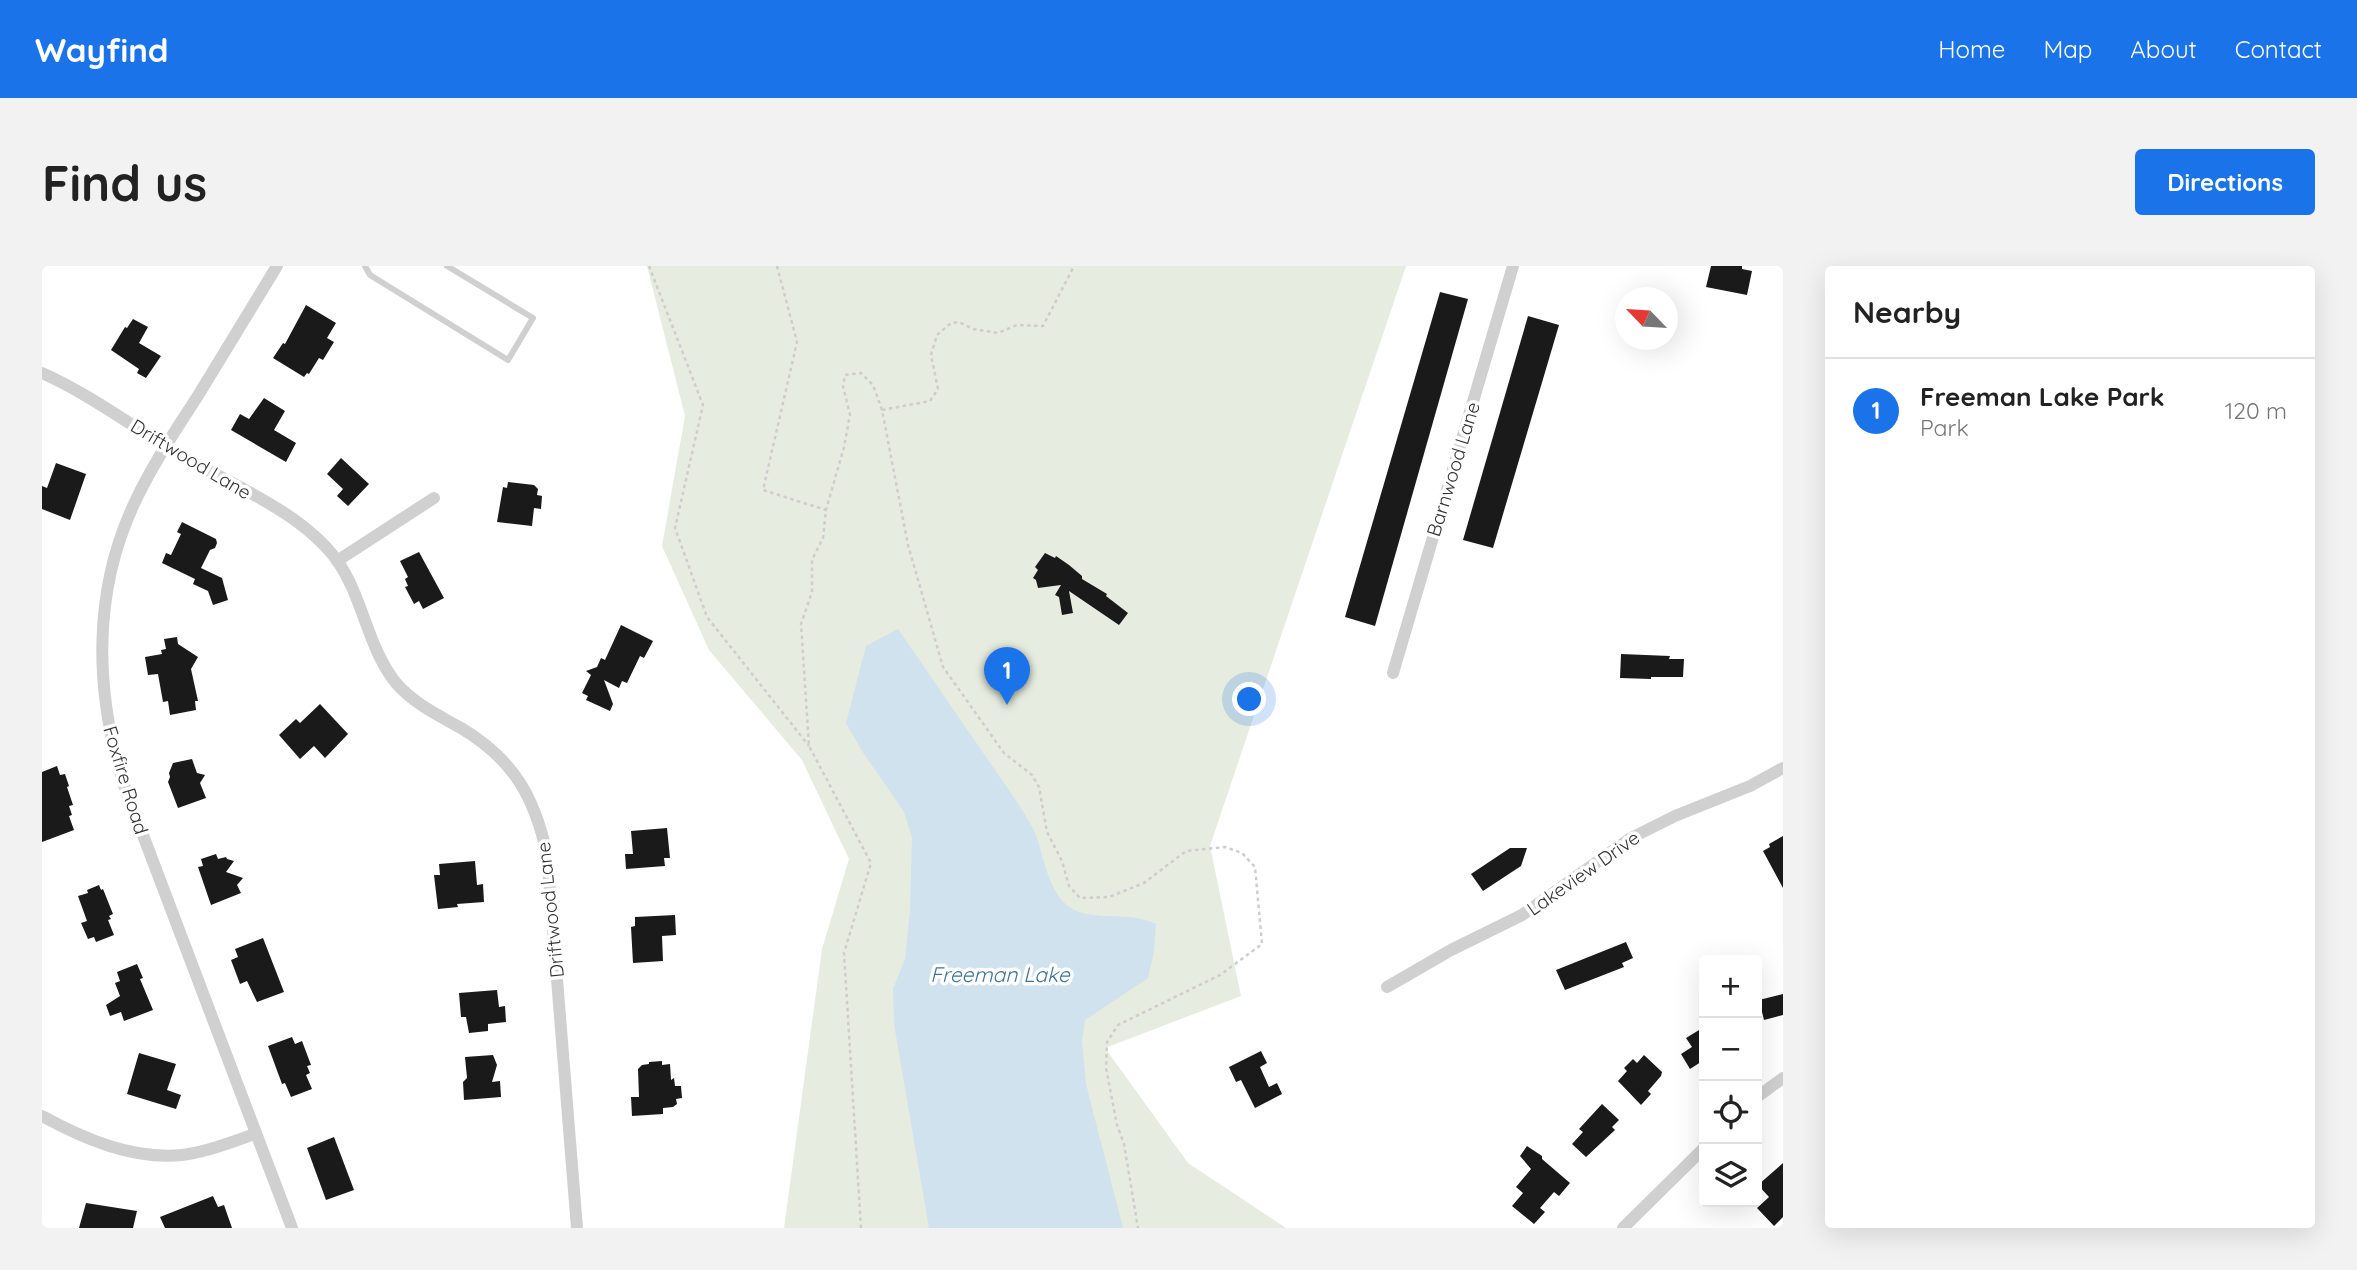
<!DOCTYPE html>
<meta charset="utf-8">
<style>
:root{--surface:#fff;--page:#f2f2f2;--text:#222;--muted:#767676;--line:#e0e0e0;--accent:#1a73e8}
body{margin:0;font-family:Quicksand,sans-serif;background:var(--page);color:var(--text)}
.controls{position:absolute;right:21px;bottom:21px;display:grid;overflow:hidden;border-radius:7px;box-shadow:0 7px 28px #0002}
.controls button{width:63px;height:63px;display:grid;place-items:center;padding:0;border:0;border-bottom:2px solid var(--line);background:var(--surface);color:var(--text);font:35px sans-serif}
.compass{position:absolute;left:1573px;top:21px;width:63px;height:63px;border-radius:50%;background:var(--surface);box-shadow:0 7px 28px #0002;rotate:295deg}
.you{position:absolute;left:1208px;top:434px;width:24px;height:24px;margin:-18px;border:5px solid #fff;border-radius:50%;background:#1a73e8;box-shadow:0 0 0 10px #1a73e833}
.badge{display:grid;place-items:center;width:46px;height:46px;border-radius:50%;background:var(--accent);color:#fff;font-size:23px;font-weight:700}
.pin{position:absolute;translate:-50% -58px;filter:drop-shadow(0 2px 4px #0008)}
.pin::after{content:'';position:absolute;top:37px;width:24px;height:21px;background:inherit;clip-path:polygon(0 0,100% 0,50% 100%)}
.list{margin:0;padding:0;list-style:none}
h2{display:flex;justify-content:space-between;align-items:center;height:91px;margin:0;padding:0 28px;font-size:30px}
h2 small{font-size:23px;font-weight:400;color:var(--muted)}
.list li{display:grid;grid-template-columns:46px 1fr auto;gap:21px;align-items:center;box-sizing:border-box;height:105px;padding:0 28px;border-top:2px solid var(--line)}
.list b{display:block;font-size:26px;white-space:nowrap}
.list p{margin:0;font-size:23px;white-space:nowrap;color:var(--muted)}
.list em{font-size:23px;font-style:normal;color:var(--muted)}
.icon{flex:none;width:38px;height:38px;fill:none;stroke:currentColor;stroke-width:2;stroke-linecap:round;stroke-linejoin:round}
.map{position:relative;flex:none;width:1741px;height:962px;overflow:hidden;border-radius:7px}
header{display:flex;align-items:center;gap:42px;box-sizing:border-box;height:98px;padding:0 35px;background:var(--accent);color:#fff}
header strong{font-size:33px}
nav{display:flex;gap:38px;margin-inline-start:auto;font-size:24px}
.intro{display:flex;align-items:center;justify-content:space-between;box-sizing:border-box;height:168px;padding:0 42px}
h1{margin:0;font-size:49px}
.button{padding:18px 32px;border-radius:7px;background:var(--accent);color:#fff;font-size:24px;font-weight:700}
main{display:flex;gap:42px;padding:0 42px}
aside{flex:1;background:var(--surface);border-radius:7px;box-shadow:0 7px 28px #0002}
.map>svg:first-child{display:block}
</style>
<header>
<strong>Wayfind</strong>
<nav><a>Home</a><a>Map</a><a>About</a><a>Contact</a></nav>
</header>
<div class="intro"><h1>Find us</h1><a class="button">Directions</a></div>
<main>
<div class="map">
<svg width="1741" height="962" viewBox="0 0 1741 962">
<rect width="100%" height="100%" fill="#fff"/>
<polygon fill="#e6ecdf" points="605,0 1364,0 1168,580 1199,730 1063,782 1146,897 1244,962 742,962 780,683 807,593 760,494 667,384 620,280 643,150"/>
<path fill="#cfe2ee" d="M856 363 975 536C981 546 989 557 994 569 1004 598 1008 641 1044 648 1071 653 1086 646 1114 658L1112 685 1106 712 1043 754 1040 775 1044 818 1081 962H887L852 758 851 723 863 693 868 644 870 572 862 546 820 485 804 457 824 380Z"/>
<g fill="#1a1a1a">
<polygon points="1669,0 1700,0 1700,3 1710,5 1705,29 1664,21"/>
<polygon points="1398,26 1426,33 1333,360 1303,351"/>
<polygon points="264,39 294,57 285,72 292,76 281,94 277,92 267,108 265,107 262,111 231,92 241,77 243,78"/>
<polygon points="1486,50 1517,59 1451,282 1421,274"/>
<polygon points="91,53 106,61 97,77 119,90 104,112 95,107 97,103 69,84 83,61 85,62"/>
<polygon points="222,132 243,145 232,164 254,177 244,196 189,164 198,148 207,153"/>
<polygon points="299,192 327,218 306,240 295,230 301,223 285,208"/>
<polygon points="14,197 44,208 28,254 0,243 0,220 5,222"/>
<polygon points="466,216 492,219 496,223 495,229 500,230 499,243 492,242 490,260 455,256 461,221 465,222"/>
<polygon points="140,256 174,273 175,277 173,282 168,284 159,302 180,312 186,334 171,339 166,325 151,318 153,313 120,297 124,287 129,289 139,268 135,266"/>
<polygon points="377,286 402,332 381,343 377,335 372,338 363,321 366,320 363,313 366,311 358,295"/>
<polygon points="1003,287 1013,292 1014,290 1027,299 1040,310 1040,313 1065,328 1064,330 1086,347 1077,359 1027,325 1031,347 1020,349 1017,331 1013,329 1019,319 996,322 994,314 991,312 996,304 993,301"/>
<polygon points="579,359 611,375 602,392 598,390 585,417 580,415 577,422 562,414 571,438 568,445 544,434 546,430 540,427 549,409 544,405 555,401 559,392 563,394"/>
<polygon points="135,371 136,378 156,391 149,403 156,435 153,435 154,444 128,449 126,435 121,436 116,408 106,409 103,391 120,388 119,384 124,383 122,373"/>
<polygon points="1579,388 1628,390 1627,393 1642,393 1641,411 1609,411 1609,413 1578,412"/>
<polygon points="278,438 306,468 283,492 272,480 258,493 237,469 254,453 258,457"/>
<polygon points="150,493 155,507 163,509 158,517 164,532 136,542 126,516 128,511 127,507 131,497"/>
<polygon points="15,500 18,509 23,508 27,520 25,521 31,539 27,540 30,549 27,550 32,564 0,576 0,506"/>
<polygon points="625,562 628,592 622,592 623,600 584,603 583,588 591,588 589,565"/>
<polygon points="1741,570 1741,622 1721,585 1728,581 1727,578"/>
<polygon points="1468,582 1485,582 1479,600 1441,625 1429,608"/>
<polygon points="174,588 176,593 184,591 185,593 192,595 184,606 201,612 195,619 199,627 169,639 156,601 161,600 159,593"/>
<polygon points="433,595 435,619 441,618 442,636 415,638 416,641 396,643 392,609 398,609 397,598"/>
<polygon points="57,619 59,624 61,623 71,648 67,650 69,653 66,654 72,669 54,676 52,671 46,673 39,657 45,655 36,630 46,627 45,624"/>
<polygon points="633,649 634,669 620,670 621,695 591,697 589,661 593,660 593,651"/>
<polygon points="221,672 242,726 215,736 205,715 198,718 189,694 196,691 193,683"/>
<polygon points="1584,676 1591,692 1580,697 1582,701 1523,724 1514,704"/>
<polygon points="95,698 101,712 98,713 111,744 82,755 79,746 68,750 64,739 78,730 73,717 78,715 75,706"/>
<polygon points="455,724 457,741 463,740 464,756 446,758 446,765 427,767 424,751 419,751 417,727"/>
<polygon points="1741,728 1741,749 1722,754 1717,734"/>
<polygon points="1662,761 1662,794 1648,803 1639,788 1650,781 1644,772"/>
<polygon points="250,771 253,778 260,775 269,799 265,800 268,807 264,809 270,823 249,831 243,817 240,818 226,780"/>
<polygon points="1219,785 1225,797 1218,801 1227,821 1235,817 1240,828 1213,842 1199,814 1194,816 1187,801"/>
<polygon points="97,787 134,798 125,824 139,829 134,843 85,828"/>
<polygon points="451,789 455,799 450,816 458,815 459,831 422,834 421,816 425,812 423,791"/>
<polygon points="1602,789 1620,806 1619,810 1606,825 1609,828 1599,839 1576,815 1585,805 1582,802 1591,793 1595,797"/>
<polygon points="620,795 620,799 628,798 629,814 632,812 633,820 639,820 640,832 634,833 635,838 631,841 621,842 621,848 590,850 589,831 597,831 596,803 600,799 607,798 607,796"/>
<polygon points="1560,838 1577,854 1570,861 1573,864 1544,891 1530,878 1541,866 1537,863"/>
<polygon points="292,871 312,924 284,934 265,882"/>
<polygon points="1485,880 1500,890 1500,893 1528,917 1517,930 1512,926 1498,942 1503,946 1492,958 1470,940 1481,927 1474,921 1489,903 1478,890"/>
<polygon points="1741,897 1741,951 1732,960 1715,942 1727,931 1716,919"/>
<polygon points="171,930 176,941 182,939 190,962 123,962 118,951"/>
<polygon points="44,937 95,945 91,962 37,962"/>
</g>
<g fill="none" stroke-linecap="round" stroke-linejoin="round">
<g stroke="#cdcdcd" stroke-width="2.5" stroke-dasharray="3.5 3.5" stroke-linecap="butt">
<polyline points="607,0 661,139 633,262 665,351 767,480"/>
<polyline points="735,0 755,76 721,224 784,244"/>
<polyline points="840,144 888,135 896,123 889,89 895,69 909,57 917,56 931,63 956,67 975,59 1001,60 1032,0"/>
<polyline points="819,962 802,687 829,597 767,480 759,358 770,326 770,294 781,272 784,244 802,181 808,149 801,120 803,109 819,107 831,119 840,144 866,279 901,401 962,487 990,509 997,521 1005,566 1020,595 1027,620 1038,632 1067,631 1102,617 1144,585 1183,581 1200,587 1213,601 1220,678 1178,709 1076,759 1065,776 1064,802 1075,859 1082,878 1096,962"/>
</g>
<polyline stroke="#d0d0d0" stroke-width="6" points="323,0 328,9 466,94 491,52 405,0"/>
<g stroke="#d0d0d0" stroke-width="12">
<path d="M235 0C209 43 183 85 157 128 134 164 110 199 92 238 50 328 53 426 82 519L250 962"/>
<path d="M0 107C47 128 88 159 132 185 184 217 256 243 294 293 321 330 325 381 354 417 371 437 396 449 419 462 471 493 493 531 505 589L535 962"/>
<polyline points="295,295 392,232"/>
<polyline points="1351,407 1471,0"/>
<polyline points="1345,721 1409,684 1480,649 1589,572 1633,550 1708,520 1741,502"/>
<polyline points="1715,831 1741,812"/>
<path d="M0 850C42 873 91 894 140 889 165 886 189 876 213 868"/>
<polyline points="1581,962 1662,882"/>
</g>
</g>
<g text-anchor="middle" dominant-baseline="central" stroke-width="7" stroke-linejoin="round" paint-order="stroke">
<g font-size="19" fill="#333" stroke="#fff">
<text transform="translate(149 193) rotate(31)">Driftwood Lane</text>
<text transform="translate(1411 203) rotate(-73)">Barnwood Lane</text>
<text transform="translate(84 514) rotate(73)">Foxfire Road</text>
<text transform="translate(1541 607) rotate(-35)">Lakeview Drive</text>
<text transform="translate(508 644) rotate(-96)">Driftwood Lane</text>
</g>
<g font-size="21" font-style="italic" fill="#3f7597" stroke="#fff">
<text x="958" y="708">Freeman Lake</text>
</g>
</g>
</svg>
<div class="controls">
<button>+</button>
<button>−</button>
<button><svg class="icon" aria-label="locate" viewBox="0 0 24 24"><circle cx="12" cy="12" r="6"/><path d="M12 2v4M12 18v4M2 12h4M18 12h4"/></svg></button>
<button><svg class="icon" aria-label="layers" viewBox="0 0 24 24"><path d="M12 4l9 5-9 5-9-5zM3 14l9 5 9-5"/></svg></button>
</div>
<svg class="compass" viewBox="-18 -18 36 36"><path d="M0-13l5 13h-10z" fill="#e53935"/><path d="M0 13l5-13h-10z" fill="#767676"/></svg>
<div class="you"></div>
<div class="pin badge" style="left:965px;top:439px">1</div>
</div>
<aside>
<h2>Nearby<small></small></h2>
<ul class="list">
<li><span class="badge">1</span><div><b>Freeman Lake Park</b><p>Park</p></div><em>120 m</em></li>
</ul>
</aside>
</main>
